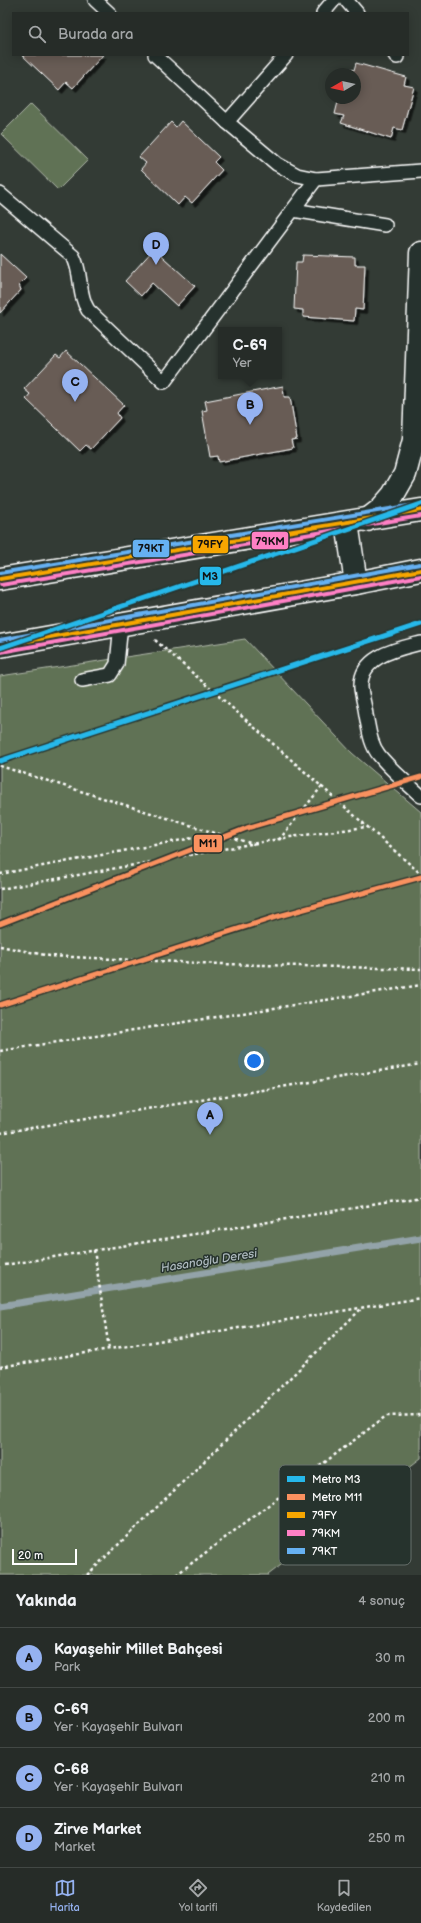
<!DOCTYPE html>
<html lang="tr">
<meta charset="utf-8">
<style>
:root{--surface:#262c28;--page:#323834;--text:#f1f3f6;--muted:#a4a7a8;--line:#424845;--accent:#95b2f1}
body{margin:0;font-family:"Balsamiq Sans",sans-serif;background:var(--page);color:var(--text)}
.compass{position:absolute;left:325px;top:68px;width:36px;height:36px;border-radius:50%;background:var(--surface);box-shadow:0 2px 10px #0003;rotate:261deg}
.scale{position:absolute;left:12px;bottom:10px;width:65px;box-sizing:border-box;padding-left:4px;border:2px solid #fff;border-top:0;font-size:11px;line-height:14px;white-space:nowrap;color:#fff;-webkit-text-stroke:3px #26332d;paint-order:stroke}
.you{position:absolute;left:254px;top:1061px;width:14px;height:14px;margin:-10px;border:3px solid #fff;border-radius:50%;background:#1a73e8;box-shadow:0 0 0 6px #1a73e833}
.badge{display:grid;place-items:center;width:26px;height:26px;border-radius:50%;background:var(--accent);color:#111;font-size:13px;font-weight:700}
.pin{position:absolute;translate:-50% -33px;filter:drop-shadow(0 1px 2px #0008)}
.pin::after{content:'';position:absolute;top:21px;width:14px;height:12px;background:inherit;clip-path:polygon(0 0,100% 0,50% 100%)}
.popup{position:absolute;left:218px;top:327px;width:64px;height:52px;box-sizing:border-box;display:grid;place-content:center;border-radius:0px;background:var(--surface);filter:drop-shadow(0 1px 3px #0005);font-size:13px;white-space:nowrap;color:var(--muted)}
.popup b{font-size:15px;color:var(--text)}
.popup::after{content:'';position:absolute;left:50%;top:100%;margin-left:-8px;border:8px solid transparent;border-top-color:var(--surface)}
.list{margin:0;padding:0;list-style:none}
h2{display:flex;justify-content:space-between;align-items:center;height:52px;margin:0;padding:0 16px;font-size:17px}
h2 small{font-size:13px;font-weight:400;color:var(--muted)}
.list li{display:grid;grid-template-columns:26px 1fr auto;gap:12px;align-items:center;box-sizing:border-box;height:60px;padding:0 16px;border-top:1px solid var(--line)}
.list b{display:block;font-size:15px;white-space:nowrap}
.list p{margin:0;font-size:13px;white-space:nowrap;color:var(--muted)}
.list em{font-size:13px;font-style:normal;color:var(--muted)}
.icon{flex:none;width:22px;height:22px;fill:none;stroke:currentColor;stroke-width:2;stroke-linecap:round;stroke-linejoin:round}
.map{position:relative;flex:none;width:421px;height:1575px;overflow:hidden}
.search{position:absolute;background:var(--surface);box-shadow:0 2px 10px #0003;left:12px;right:12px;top:12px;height:44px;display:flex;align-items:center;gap:10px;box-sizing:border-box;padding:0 14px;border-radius:0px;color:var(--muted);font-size:15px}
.sheet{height:292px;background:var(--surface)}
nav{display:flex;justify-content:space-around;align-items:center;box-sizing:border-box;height:56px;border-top:1px solid var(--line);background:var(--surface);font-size:11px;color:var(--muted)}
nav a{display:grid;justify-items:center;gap:2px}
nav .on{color:var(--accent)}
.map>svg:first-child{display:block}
</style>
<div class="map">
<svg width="421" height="1575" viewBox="0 0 421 1575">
<defs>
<filter id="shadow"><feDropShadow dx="3.5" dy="3.5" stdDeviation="0" flood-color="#0009"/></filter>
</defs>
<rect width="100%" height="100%" fill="#333b35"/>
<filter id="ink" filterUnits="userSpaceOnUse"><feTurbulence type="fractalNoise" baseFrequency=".025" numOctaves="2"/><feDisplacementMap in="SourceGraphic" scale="8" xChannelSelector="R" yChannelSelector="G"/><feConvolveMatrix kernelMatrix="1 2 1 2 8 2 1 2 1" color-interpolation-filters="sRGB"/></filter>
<g filter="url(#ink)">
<g fill="#617254" stroke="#b0b8aa">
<polygon points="31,104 88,160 58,190 1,134"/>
<polygon points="245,639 352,753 421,812 421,1458 268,1575 0,1575 0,676"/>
</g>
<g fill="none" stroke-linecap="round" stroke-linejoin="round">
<polyline stroke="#93a3a9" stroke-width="7" points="0,1306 421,1238"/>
</g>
<g fill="#675c54" stroke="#fff" filter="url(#shadow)">
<polygon points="22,55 103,55 73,88 66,82 59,90"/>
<polygon points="356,63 406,77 404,85 414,87 402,130 394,128 391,139 341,123 344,116 335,114 339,98 355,98 355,74 346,74 348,68 354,70"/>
<polygon points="181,121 219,157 214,162 222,170 192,203 185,197 178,205 141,169 146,163 139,157 171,122 176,127"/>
<polygon points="154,249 195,286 177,306 152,283 141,296 125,281"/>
<polygon points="0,254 26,278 19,285 21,290 0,313"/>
<polygon points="303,255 355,257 355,265 365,265 363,310 355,309 354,321 303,317 303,310 294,309 296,262 302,262"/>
<polygon points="66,351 124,405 117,413 120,418 91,449 86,445 80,451 26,399 30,394 24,389 56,355 60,358"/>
<polygon points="283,386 284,397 290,397 297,439 291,440 293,448 219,462 218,456 210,457 202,411 207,410 205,401"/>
</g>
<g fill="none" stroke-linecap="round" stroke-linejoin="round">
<g stroke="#fff" stroke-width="16">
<g id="service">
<polyline points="95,0 109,13"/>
<polyline points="346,0 357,13"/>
<polyline points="323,13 334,0"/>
<polyline points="155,55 227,122 277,164 297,175 316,179 421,171"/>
<polyline points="395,55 397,57"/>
<polyline points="227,122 286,55"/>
<path d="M0 194 73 256C83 274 77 292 88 310L164 382 316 179"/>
<polyline points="293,210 385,225"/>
<path d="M421 643C397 649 359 656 361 688 362 697 365 706 366 715 369 729 370 744 379 755 391 770 407 783 421 796"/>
<polyline points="82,680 110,675 117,664 121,624"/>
</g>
</g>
<g stroke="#fff" stroke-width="25">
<polyline id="tertiary" points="367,520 380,510 393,495 405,474 414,440 421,253"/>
</g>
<g stroke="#fff" stroke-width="25">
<g id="primary">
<polyline points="347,523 356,583"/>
<polyline points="0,579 421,510"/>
<polyline points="0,646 356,583 421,570"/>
</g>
</g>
<g stroke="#fff" stroke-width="2.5" stroke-dasharray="3 3" stroke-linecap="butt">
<polyline points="155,640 421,874"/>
<polyline points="0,766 215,833 254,844"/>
<polyline points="279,840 322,786"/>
<polyline points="0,874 214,834"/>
<polyline points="0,889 290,837 366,827"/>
<polyline points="0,946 50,956 221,964 421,969"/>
<polyline points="0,1051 421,985"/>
<polyline points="0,1133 421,1064"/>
<polyline points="94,1250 109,1349"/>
<polyline points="5,1265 421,1197"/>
<polyline points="0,1367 421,1298"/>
<polyline points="87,1575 362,1308"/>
<polyline points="176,1575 386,1416 421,1415"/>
</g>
<use href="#service" stroke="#26332d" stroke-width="13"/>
<use href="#tertiary" stroke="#26332d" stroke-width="22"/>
<use href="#primary" stroke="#26332d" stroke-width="22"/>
<g stroke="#26332d" stroke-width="7">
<g id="bus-1">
<polyline points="0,579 421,510"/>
<polyline points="0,646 421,570"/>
</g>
</g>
<g stroke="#26332d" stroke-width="7">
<g id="bus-2">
<polyline points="1,585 421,516"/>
<polyline points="1,652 421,576"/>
</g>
</g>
<g stroke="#26332d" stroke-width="7">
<g id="bus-3">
<polyline points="0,573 420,504"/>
<polyline points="0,640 420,564"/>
</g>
</g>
<use href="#bus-1" stroke="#f7a600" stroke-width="4"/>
<use href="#bus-2" stroke="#ff80c5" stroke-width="4"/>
<use href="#bus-3" stroke="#66b1f2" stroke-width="4"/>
<g stroke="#26332d" stroke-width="8">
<g id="metro-1">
<polyline points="0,648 421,504"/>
<polyline points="0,761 421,624"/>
</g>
</g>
<g stroke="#26332d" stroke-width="8">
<g id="metro-2">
<polyline points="0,924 247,828 421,777"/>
<polyline points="0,1005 279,916 421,877"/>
</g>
</g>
<use href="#metro-1" stroke="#26b8ea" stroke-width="5"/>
<use href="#metro-2" stroke="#fa915f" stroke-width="5"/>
</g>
</g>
<g text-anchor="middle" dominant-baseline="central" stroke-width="3" stroke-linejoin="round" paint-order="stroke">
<g font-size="12" font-style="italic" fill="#aebabf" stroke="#26332d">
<text transform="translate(209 1261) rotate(-9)">Hasanoğlu Deresi</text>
</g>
</g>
<rect x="279" y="1465" width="132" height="100" rx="6" fill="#26332d" stroke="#67706c" stroke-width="1"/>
<rect x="287" y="1476" width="18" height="6" fill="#26b8ea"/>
<rect x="287" y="1494" width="18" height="6" fill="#fa915f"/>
<rect x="287" y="1512" width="18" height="6" fill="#f7a600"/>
<rect x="287" y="1530" width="18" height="6" fill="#ff80c5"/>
<rect x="287" y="1548" width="18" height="6" fill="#66b1f2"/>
<g font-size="11" fill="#fff">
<text x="312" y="1483">Metro M3</text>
<text x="312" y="1501">Metro M11</text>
<text x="312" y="1519">79FY</text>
<text x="312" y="1537">79KM</text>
<text x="312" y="1555">79KT</text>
</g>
<g stroke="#26332d" stroke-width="1.5">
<rect x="251" y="531" width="38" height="19" rx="4" fill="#ff80c5"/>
<rect x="192" y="535" width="37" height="19" rx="4" fill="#f7a600"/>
<rect x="132" y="539" width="38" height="19" rx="4" fill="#66b1f2"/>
<rect x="199" y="566" width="23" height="20" rx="4" fill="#26b8ea"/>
<rect x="193" y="834" width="30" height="19" rx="4" fill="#fa915f"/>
</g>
<g font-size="11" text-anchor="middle" font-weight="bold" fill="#111">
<text x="270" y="545">79KM</text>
<text x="210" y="548">79FY</text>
<text x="151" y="552">79KT</text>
<text x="210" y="580">M3</text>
<text x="208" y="847">M11</text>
</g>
</svg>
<svg class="compass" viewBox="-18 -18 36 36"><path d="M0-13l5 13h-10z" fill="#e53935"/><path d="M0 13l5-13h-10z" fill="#a4a7a8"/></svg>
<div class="scale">20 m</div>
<div class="you"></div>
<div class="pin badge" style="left:210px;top:1135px">A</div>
<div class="pin badge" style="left:250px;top:425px">B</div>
<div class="popup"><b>C-69</b>Yer</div>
<div class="pin badge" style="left:75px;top:402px">C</div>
<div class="pin badge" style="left:156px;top:265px">D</div>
<div class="search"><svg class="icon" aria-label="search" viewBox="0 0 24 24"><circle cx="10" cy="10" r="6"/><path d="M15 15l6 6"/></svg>Burada ara</div>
</div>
<section class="sheet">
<h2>Yakında<small>4 sonuç</small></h2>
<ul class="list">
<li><span class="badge">A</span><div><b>Kayaşehir Millet Bahçesi</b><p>Park</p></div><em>30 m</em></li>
<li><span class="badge">B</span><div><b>C-69</b><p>Yer · Kayaşehir Bulvarı</p></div><em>200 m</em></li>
<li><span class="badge">C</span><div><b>C-68</b><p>Yer · Kayaşehir Bulvarı</p></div><em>210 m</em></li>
<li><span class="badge">D</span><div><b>Zirve Market</b><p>Market</p></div><em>250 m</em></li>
</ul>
</section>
<nav>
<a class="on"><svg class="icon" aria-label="map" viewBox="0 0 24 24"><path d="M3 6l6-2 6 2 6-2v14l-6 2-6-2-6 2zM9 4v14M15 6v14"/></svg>Harita</a>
<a><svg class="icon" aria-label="directions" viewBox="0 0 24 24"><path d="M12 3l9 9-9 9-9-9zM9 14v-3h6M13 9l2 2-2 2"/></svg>Yol tarifi</a>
<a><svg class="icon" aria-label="saved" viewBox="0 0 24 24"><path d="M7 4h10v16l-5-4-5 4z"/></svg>Kaydedilen</a>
</nav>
